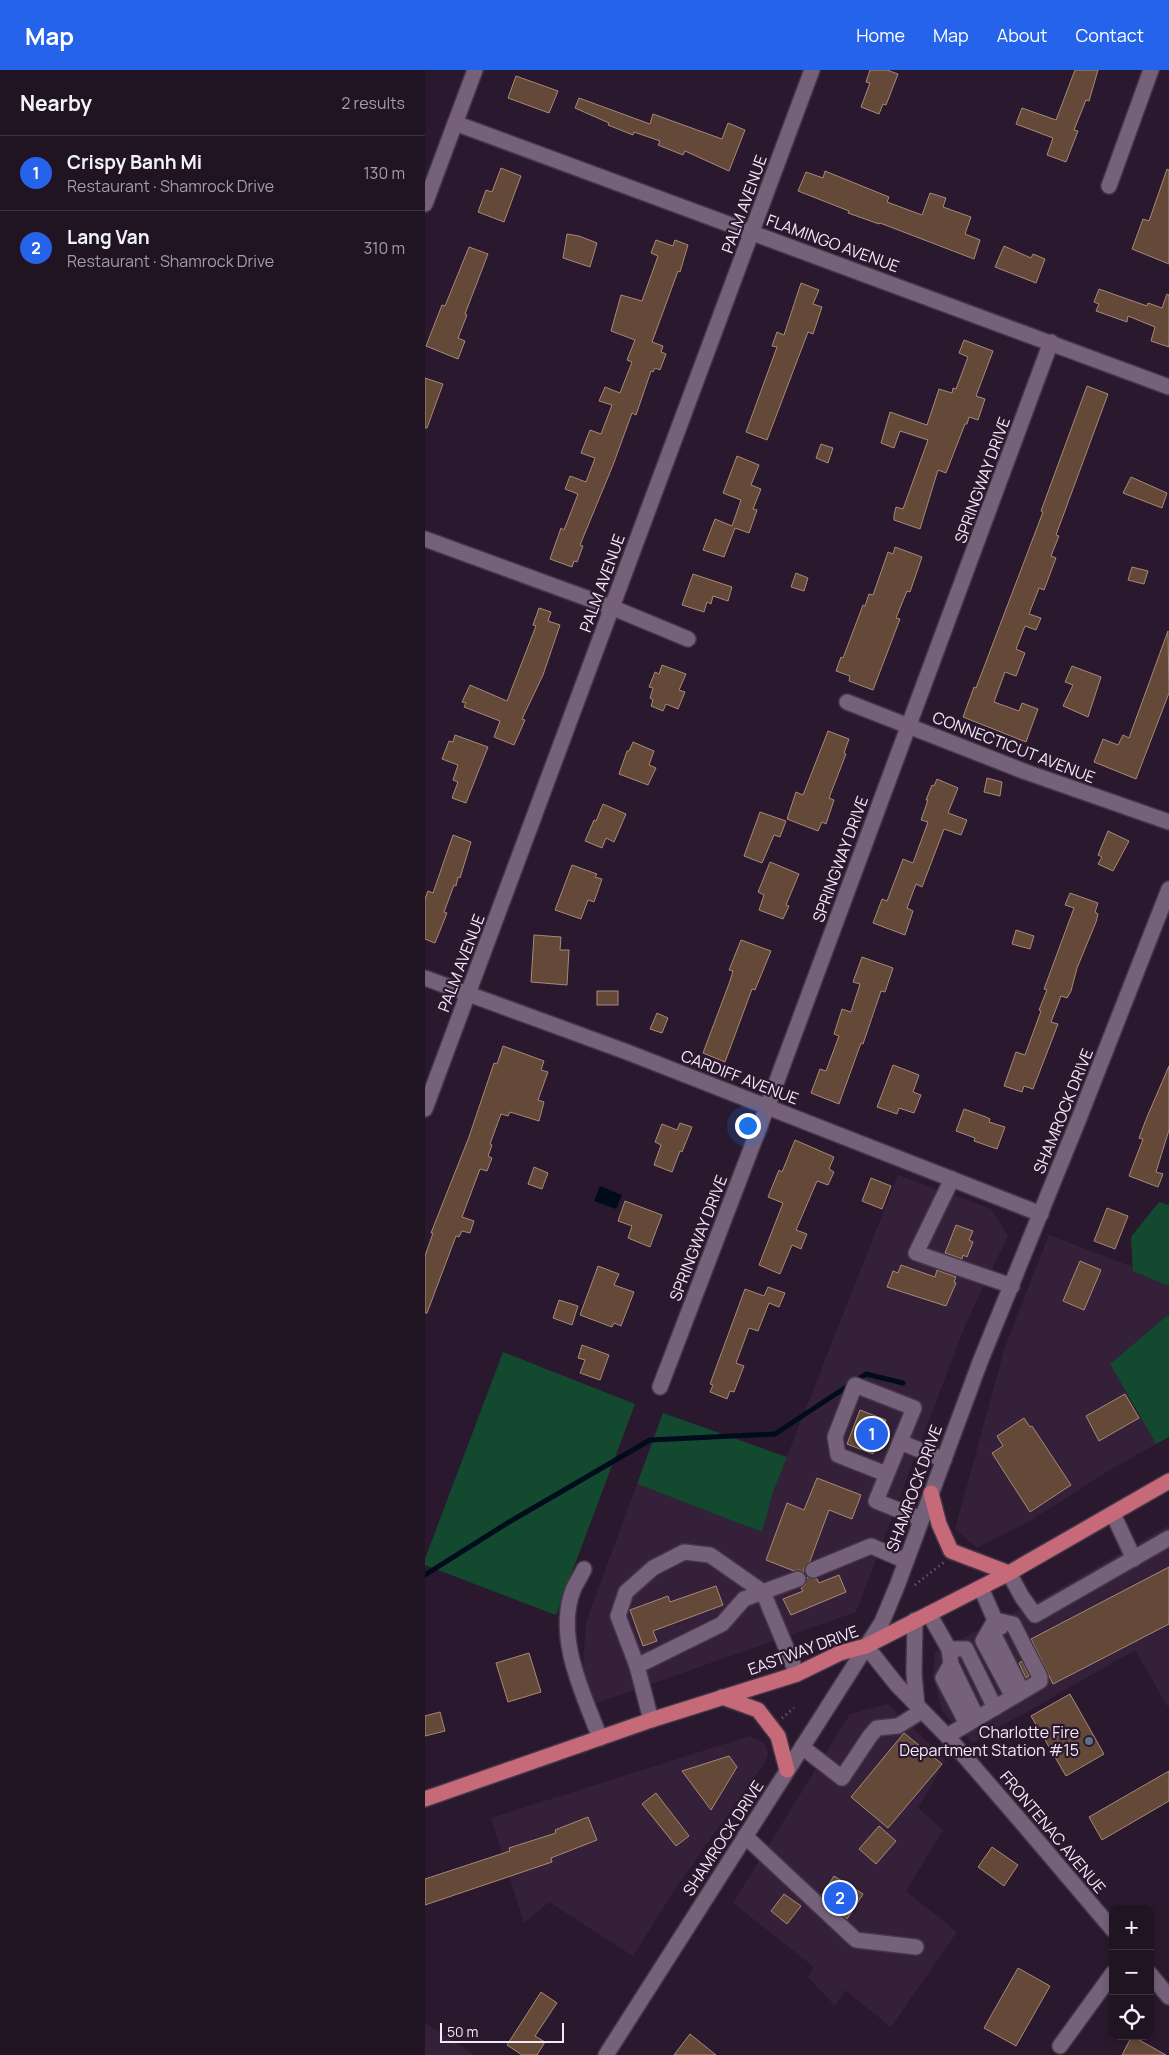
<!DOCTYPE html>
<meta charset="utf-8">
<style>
:root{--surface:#201322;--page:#2d202f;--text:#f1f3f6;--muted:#a29ea5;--line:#3d3240;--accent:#2563eb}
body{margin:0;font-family:Manrope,sans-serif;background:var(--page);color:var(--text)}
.controls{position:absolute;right:15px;bottom:15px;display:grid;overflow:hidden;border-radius:10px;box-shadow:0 2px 8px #0003}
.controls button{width:45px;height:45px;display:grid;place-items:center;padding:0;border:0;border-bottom:1px solid var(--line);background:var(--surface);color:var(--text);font:25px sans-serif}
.scale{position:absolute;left:15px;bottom:12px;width:124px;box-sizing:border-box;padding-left:5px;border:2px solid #f3e8f6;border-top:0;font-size:14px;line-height:18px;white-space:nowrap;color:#f3e8f6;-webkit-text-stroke:4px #2a192e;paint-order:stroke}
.you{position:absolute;left:322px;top:1055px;width:18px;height:18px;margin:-12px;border:4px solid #fff;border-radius:50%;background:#1a73e8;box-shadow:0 0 0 8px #1a73e833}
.badge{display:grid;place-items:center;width:32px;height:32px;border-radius:50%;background:var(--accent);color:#fff;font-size:16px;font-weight:700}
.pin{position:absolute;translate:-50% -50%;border:2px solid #fff;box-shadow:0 1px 5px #0006}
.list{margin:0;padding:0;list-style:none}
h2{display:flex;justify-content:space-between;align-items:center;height:65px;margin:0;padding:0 20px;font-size:21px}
h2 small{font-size:16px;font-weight:400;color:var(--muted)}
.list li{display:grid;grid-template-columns:32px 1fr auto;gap:15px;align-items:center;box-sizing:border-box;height:75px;padding:0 20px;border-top:1px solid var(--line)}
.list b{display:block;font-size:19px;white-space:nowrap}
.list p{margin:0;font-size:16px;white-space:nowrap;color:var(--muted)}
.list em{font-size:16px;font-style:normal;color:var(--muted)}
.icon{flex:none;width:28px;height:28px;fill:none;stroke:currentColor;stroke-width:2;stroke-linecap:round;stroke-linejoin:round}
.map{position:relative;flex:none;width:744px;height:1985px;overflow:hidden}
header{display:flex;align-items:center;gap:30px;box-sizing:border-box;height:70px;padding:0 25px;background:var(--accent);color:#fff}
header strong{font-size:24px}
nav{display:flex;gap:28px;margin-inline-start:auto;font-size:18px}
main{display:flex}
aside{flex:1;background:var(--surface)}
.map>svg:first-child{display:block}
</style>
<header>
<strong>Map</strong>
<nav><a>Home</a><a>Map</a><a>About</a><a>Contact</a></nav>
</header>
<main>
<aside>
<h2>Nearby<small>2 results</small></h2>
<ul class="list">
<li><span class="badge">1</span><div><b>Crispy Banh Mi</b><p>Restaurant · Shamrock Drive</p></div><em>130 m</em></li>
<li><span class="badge">2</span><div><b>Lang Van</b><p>Restaurant · Shamrock Drive</p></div><em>310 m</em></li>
</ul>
</aside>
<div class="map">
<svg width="744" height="1985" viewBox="0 0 744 1985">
<rect width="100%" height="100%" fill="#2a192e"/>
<g fill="#35203a">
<polygon points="473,1105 566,1139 583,1166 541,1253 431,1542 169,1634 158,1597 161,1552 212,1414 337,1462 348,1422"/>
<polygon points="624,1165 744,1211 744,1244 685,1294 731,1374 681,1402 605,1451 552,1478 530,1459 580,1277"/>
<polygon points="744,1455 744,1639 710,1580 547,1673 518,1643 508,1606 510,1582 620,1527"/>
<polygon points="463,1634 521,1690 493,1738 518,1760 481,1821 532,1862 466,1957 420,1920 410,1936 383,1907 389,1897 308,1833 425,1644"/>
<polygon points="325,1666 339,1673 343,1683 340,1692 250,1819 208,1886 124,1832 99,1853 66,1748"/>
<polygon points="0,1953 50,1985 0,1985"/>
</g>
<g fill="#12492f">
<polygon points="734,1132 744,1135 744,1216 708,1201 706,1167"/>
<polygon points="744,1244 744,1367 731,1374 685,1294"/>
<polygon points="78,1282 210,1334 131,1545 0,1495 0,1489"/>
<polygon points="238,1343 362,1387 348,1422 337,1462 212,1414"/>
</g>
<polygon fill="#000b1c" points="175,1116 197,1125 191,1139 169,1131"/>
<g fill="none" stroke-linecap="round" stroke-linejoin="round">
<polyline stroke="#000b1c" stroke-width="5" points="0,1505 84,1452 225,1370 350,1364 441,1304 478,1313"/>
</g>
<g fill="#644938" stroke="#a78976">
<polygon points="445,0 462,0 473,4 461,35 458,34 454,44 436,37 445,13 441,12"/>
<polygon points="650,0 673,0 664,31 661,30 649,60 653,61 641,92 622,85 628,68 591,54 597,38 631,50"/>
<polygon points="91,6 133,21 124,43 83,28"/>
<polygon points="154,28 225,54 228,44 297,69 303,53 320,60 304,101 260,81 258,85 233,75 235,71 209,62 208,65 183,55 184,53 150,38"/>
<polygon points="76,98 96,106 79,152 53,142 61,120 67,122"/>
<polygon points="742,99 744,100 744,194 707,179 718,149 724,151"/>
<polygon points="400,101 464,127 462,132 497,145 505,123 521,128 518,137 546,147 540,164 555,170 549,189 455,153 454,154 423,143 424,141 373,121 381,102 398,108"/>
<polygon points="142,164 154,166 172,173 165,197 138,188"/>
<polygon points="231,170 248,176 250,170 263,175 255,202 253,201 227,272 238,276 236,282 241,284 235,300 230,298 228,302 226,301 211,345 207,343 188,395 155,475 158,476 152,492 149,491 147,497 125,489 136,458 139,460 153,424 140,419 145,406 161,412 170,388 156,383 165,360 176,364 187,335 174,331 180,317 195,323 207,292 202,290 210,270 186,261 196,225 217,231 233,186 226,183"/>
<polygon points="579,176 606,188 608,184 620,189 611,213 570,197"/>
<polygon points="44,177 63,184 40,244 42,245 33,268 40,271 33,289 1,276 17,235 20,236"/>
<polygon points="376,213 394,220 388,234 397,237 388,264 383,262 342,370 321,362 352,277 347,276 352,262 359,265"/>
<polygon points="674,219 722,236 723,233 737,238 742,224 744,225 744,277 726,271 730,257 703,246 702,252 671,241 674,234 669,232"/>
<polygon points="539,270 568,281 551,326 560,329 553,350 544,347 542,354 540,354 521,403 513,400 495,459 469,450 469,445 471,437 478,439 503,370 475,361 469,378 456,373 465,342 502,355 514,319 527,323 528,318 531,319 543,287 534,283"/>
<polygon points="0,308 18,314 2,358 0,358"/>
<polygon points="662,316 683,324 631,465 634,466 626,486 631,488 619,520 614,518 604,544 616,548 611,560 600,556 591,579 600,583 591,606 580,602 569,632 594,641 597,633 613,639 601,672 538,647 549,617 551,618 618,442 616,441"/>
<polygon points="396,374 408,378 403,393 391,388"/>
<polygon points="312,386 334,395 326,415 336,419 328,439 332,440 324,463 310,458 299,487 278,480 290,449 307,456 316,430 298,423"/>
<polygon points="706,407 742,423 737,438 698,423"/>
<polygon points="470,477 497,487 485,522 482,521 471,548 475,549 448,620 424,611 425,606 411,601 416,587 418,588 438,535 440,536 444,524 448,525 463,482 468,484"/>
<polygon points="707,497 723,501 719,514 703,510"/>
<polygon points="371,503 383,508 379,521 366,517"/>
<polygon points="268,504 307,517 303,531 288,526 286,534 282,532 279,542 257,535"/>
<polygon points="114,538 126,542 123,551 135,555 118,605 97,649 100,650 89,675 69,667 75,651 39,637 41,633 37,632 45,615 82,631 111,556 108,555"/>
<polygon points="743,561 744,623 711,709 669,692 678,669 693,675 698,665 704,668"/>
<polygon points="237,595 261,604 254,620 260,622 253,639 241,634 238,641 226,636 228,630 225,628 228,618 224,617 230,602 234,604"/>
<polygon points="647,596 676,607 663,647 638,636 648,615 640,612"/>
<polygon points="403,661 424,669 419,683 421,684 404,728 409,730 401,754 397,752 393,761 362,749 371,722 378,725"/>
<polygon points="30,665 63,677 41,733 27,728 33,712 28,710 33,695 17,689 24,671 28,672"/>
<polygon points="208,672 229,681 224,695 231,698 223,715 194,704 202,681 204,681"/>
<polygon points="562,708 577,712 575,726 559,722"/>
<polygon points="512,709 533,718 523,743 542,750 536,765 519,759 497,817 491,814 482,838 488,841 480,865 448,853 457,829 462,831 478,789 488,793 503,752 496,750 503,730 501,730 507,715 509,716"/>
<polygon points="178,734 201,744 189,772 181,768 177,778 160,771 169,750 171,751"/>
<polygon points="335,742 361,751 355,767 349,765 337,793 319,786"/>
<polygon points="683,761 704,771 688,801 673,794 677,787 673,785"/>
<polygon points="28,765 46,772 35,808 33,807 31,816 29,815 19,842 22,843 10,873 0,869 0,829 3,821 8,823"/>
<polygon points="345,792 374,804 361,835 364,836 358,849 334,840 339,825 333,822"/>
<polygon points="147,795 172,804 170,807 177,809 169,832 163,830 156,849 130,840"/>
<polygon points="645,823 673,833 670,842 673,844 671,852 652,898 646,921 642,928 636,926 626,952 633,954 608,1019 599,1016 597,1022 579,1016 591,982 600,985 616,941 614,940 622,920 619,919 649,838 640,835"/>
<polygon points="591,860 609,866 605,879 587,874"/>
<polygon points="109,865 136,867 135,880 144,880 142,915 106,912"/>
<polygon points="316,870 346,881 330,920 327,919 300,992 278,983 305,911 308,901 304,900"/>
<polygon points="437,887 468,898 460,922 456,921 438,974 436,973 414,1034 386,1023 395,999 401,1001 414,966 409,964 417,939 426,942 435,914 428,912"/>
<rect x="172" y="921" width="21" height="14"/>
<polygon points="232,943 243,948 237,963 225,959"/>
<polygon points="78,976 119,991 116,1000 123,1002 113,1030 119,1032 114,1051 85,1042 83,1046 76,1044 65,1074 67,1075 63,1086 67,1088 62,1101 55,1099 37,1147 49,1151 45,1163 37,1161 34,1167 31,1166 2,1243 0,1243 0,1186 8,1163 6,1163 44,1067 69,993 72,994"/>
<polygon points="468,995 494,1005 488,1022 496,1025 489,1043 474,1038 472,1044 452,1037"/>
<polygon points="744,996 744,1060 731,1102 738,1104 733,1117 704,1106 718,1069 714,1068 722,1047"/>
<polygon points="539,1039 561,1047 565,1049 564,1052 580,1057 572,1079 549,1071 550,1068 531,1061"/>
<polygon points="255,1053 267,1057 257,1082 255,1081 247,1102 229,1095 236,1075 230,1072 237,1054 252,1060"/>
<polygon points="370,1070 409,1087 404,1099 409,1102 403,1115 392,1111 371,1160 382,1164 376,1179 367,1175 355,1204 334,1195 358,1133 343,1127 354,1100 357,1102"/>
<polygon points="109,1097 123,1103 117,1119 103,1114"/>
<polygon points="446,1108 466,1116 457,1139 437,1131"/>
<polygon points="200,1131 237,1145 225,1177 203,1168 207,1156 193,1151"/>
<polygon points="682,1138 703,1146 690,1179 669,1171"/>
<polygon points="531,1155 548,1161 544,1170 548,1172 542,1187 538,1185 537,1189 520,1183"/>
<polygon points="655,1191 676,1200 659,1240 638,1231"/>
<polygon points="476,1195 510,1207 512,1200 531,1207 529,1212 531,1213 521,1236 462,1217 468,1201 473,1203"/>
<polygon points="173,1196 194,1204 189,1215 209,1222 196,1256 189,1253 187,1257 155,1245"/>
<polygon points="343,1217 360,1223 354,1237 344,1233 333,1261 324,1258 311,1293 319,1296 309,1322 305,1321 302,1329 285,1322 288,1315 285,1314 320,1219 339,1226"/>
<polygon points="134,1230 153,1236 147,1255 128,1248"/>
<polygon points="157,1275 184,1285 175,1310 155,1303 160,1290 153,1288"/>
<polygon points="700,1324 714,1348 674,1371 661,1346"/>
<polygon points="435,1340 461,1350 448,1384 422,1374"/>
<polygon points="599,1348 605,1357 607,1356 646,1415 605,1442 567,1383 578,1376 572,1366"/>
<polygon points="392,1408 436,1425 427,1449 404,1440 385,1491 379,1498 379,1502 374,1500 369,1501 341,1490 362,1433 379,1440"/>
<polygon points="744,1497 744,1554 628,1614 606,1569"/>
<polygon points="414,1505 421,1522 366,1545 358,1529 378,1521 376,1518 380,1515 382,1507 392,1509 394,1513"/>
<polygon points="291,1516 298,1535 228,1561 232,1571 218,1576 205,1540 243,1526 245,1532"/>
<polygon points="104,1583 116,1622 83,1632 71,1593"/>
<polygon points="597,1591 604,1606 601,1608 594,1593"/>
<polygon points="645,1624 679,1684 641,1706 606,1646"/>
<polygon points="15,1642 20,1661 0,1666 0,1646"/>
<polygon points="479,1663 517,1694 463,1758 426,1727"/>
<polygon points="304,1686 312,1697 286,1740 257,1701"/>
<polygon points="744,1701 744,1731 677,1770 664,1747"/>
<polygon points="231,1723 264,1766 251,1776 217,1734"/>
<polygon points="163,1747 172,1770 126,1788 127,1792 0,1835 0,1809 85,1781 84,1778 131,1763 130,1760"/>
<polygon points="454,1756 471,1771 451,1794 434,1779"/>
<polygon points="567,1777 593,1795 579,1816 553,1797"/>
<polygon points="409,1806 438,1824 422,1849 397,1825"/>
<polygon points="359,1824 376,1836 362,1854 346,1841"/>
<polygon points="593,1898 625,1916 591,1976 559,1958"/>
<polygon points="116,1922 132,1933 110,1966 120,1972 112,1985 97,1985 82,1975"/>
<polygon points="265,1964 291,1985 249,1985"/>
<polygon points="707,1966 741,1985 697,1985"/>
</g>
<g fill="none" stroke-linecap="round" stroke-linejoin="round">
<g stroke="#443647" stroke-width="18">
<g id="minor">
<polyline points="30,53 744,317"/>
<polyline points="684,116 726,0"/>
<polyline points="0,134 50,0"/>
<polyline points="0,469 186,537 263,569"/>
<polyline points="422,632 601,702 744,752"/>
<polyline points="0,908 202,982 616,1144"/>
<polyline points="0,1039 387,0"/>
<polyline points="527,1109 491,1183 587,1216"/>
<polyline points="235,1317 347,1024 626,272"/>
<polyline points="461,1404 413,1385 410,1367 430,1315 489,1338 475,1372"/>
<polyline points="688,1444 709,1489"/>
<polyline points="496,1449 451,1431 475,1372 519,1390"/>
<path d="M159 1499C156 1506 151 1513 148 1520 130 1568 158 1623 175 1668"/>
<polyline points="388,1500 446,1476 481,1491"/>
<polyline points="584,1503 597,1527 610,1545 744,1468"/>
<polyline points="556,1518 570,1550 576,1557"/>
<polyline points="504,1544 524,1579 526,1594 552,1648"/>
<polyline points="490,1550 489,1604 492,1636"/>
<polyline points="570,1550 558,1571 588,1627"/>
<polyline points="570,1550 569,1565 597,1621"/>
<polyline points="441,1576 472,1615 522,1666 593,1748 688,1860"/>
<polyline points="524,1579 541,1579 570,1638"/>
<polyline points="526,1594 518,1608 542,1654"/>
<polyline points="212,1596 193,1546 201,1522 228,1498 259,1482 285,1485 338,1522 372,1604"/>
<polyline points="226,1650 212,1596 297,1554 319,1529 373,1509"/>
<polyline points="522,1666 615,1611 615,1607 588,1554 570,1550"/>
<polyline points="377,1677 417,1708 445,1666 452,1658 473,1656 497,1641"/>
<polyline points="320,1766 431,1870 491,1877"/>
<polyline points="725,1904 744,1927"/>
<polyline points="635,1976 688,1903"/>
<polyline points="181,1985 457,1552 472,1516 555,1292 653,1051 744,819"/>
</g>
</g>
<g stroke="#443647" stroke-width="18">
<g id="major">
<polyline points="506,1423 514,1454 526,1481 584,1503"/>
<polyline points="297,1627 333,1640 353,1666 362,1700"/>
<polyline points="0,1729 226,1650 372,1604 415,1583 441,1576 584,1503 744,1411"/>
</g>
</g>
<g stroke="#756779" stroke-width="3" stroke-dasharray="1 4" stroke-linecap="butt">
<polyline points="490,1515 519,1492"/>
<polyline points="357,1648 369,1638"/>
</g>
<use href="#minor" stroke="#75617a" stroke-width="15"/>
<use href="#major" stroke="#c66a79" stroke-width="15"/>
</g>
<circle fill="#5c6f8a" stroke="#2a192e" stroke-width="2" cx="664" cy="1671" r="5"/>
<g text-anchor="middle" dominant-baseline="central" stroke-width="4.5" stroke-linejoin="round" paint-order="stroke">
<g font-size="16" fill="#f3e8f6" stroke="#2a192e">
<text transform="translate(319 134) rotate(-70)">PALM AVENUE</text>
<text transform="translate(408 173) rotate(20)">FLAMINGO AVENUE</text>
<text transform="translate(557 410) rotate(-70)">SPRINGWAY DRIVE</text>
<text transform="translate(177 513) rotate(-70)">PALM AVENUE</text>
<text transform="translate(589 677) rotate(21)">CONNECTICUT AVENUE</text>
<text transform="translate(415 789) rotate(-70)">SPRINGWAY DRIVE</text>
<text transform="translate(36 893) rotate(-69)">PALM AVENUE</text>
<text transform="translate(315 1007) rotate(21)">CARDIFF AVENUE</text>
<text transform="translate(638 1041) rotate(-68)">SHAMROCK DRIVE</text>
<text transform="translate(273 1168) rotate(-69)">SPRINGWAY DRIVE</text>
<text transform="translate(489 1418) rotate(-70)">SHAMROCK DRIVE</text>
<text transform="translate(378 1580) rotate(-20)">EASTWAY DRIVE</text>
<text transform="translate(628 1762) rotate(50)">FRONTENAC AVENUE</text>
<text transform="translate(298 1768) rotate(-57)">SHAMROCK DRIVE</text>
</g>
<g font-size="16" fill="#f3e8f6" stroke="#2a192e" text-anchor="end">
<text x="654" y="1662">Charlotte Fire<tspan x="654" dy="18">Department Station #15</tspan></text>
</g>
</g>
</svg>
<div class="controls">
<button>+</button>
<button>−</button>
<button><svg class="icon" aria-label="locate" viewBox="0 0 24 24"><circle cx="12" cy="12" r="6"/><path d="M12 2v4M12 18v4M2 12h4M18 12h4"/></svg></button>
</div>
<div class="scale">50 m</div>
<div class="you"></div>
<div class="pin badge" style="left:447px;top:1364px">1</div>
<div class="pin badge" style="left:415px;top:1828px">2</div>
</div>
</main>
